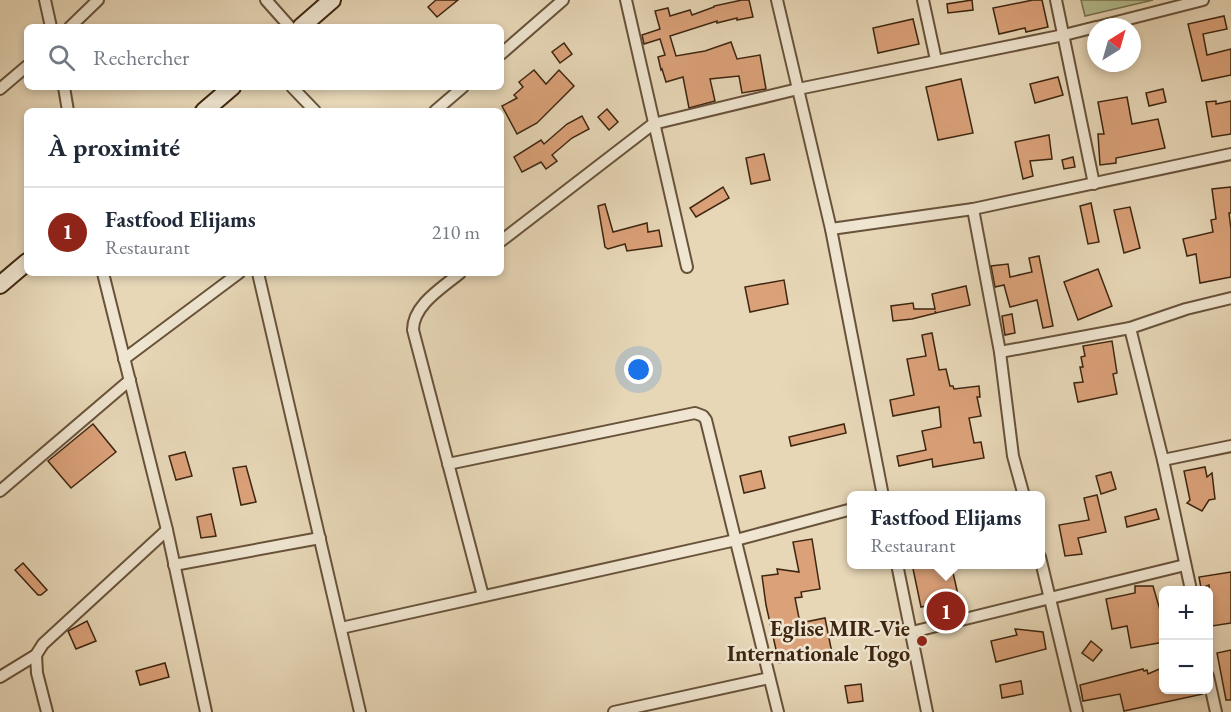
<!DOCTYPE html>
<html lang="fr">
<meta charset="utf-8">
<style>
:root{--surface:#fff;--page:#f6f6f7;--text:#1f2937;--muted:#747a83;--line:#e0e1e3;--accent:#8f2418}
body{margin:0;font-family:"EB Garamond",serif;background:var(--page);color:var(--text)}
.controls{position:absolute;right:18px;bottom:18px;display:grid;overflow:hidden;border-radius:9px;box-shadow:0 3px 9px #0003}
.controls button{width:54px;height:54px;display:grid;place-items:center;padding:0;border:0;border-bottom:2px solid var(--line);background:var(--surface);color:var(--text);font:30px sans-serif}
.compass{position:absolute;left:1087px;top:18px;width:54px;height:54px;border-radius:50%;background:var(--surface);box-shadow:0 3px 9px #0003;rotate:37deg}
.you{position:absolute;left:639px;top:370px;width:21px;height:21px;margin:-15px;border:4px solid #fff;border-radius:50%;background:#1a73e8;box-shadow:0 0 0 9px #1a73e833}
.badge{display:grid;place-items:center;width:39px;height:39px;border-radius:50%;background:var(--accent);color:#fff;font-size:20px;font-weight:700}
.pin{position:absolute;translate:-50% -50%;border:3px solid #fff;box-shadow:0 2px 6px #0006}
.popup{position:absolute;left:847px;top:491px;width:198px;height:78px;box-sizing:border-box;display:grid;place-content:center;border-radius:9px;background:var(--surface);filter:drop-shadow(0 2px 4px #0005);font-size:20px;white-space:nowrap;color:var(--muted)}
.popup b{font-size:22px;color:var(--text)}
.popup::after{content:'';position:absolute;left:50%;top:100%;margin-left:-12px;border:12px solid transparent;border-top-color:var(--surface)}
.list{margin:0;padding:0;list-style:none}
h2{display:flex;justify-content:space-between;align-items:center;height:78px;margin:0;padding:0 24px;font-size:26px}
h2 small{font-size:20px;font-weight:400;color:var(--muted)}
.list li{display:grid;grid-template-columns:39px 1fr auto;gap:18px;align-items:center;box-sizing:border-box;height:90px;padding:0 24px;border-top:2px solid var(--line)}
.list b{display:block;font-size:22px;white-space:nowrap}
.list p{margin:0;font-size:20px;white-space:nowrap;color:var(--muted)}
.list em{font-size:20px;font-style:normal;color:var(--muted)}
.icon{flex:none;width:33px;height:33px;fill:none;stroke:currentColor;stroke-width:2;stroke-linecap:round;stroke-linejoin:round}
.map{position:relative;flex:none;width:1231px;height:712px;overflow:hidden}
.search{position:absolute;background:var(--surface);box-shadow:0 3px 9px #0003;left:24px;top:24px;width:480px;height:66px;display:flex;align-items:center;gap:15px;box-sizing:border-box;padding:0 21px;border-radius:9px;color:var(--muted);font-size:22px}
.panel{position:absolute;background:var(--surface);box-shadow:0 3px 9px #0003;left:24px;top:108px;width:480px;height:168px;border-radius:9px}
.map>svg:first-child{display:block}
</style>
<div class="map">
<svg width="1231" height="712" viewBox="0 0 1231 712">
<rect width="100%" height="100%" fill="#e7d7b7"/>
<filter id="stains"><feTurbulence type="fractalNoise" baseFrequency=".00333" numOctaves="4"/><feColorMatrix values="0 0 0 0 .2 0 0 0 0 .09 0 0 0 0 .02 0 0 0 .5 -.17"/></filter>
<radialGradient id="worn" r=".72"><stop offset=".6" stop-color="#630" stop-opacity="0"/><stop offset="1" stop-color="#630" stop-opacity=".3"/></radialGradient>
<polygon fill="#b4be8f" stroke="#787250" stroke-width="1.5" points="1081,0 1153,0 1085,16"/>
<g fill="#dba179" stroke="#3d2510" stroke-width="1.5">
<polygon points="436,0 458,0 437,17 428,7"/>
<polygon points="742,0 749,0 753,17 737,20 737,18 717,23 717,21 670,36 676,56 705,51 731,42 737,59 760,55 766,89 742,93 739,76 710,79 715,101 689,108 683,77 666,82 662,69 661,70 658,57 665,55 660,39 644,44 642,35 660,29 655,11 668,8 670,16 690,10 692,15 714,7 714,6"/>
<polygon points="972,0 973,10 948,13 947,4"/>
<polygon points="1033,0 1042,0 1048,27 1026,32 1025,28 999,34 993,8"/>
<polygon points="1224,16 1227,29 1203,34 1207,55 1231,49 1231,75 1202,81 1188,24"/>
<polygon points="913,19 919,44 878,53 873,28"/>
<polygon points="564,43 572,54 560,63 552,52"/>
<polygon points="534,70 546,84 559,70 574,86 537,123 517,134 502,106 517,98 514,95 523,87 519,82"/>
<polygon points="1058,77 1063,95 1035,103 1030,84"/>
<polygon points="961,79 973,133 938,140 926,87"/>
<polygon points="1163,89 1166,102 1149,106 1146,93"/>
<polygon points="1127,97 1132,124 1158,119 1165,148 1116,158 1116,163 1100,165 1098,134 1104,134 1098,102"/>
<polygon points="1216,101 1216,104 1231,101 1231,134 1212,137 1206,102"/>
<polygon points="607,109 618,122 609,130 598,117"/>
<polygon points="582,116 589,129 572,138 552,155 557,161 546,169 541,162 522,172 514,157 541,140 544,144 567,124"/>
<polygon points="1049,135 1052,159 1030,161 1033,176 1023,179 1015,142"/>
<polygon points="764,154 770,180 751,184 746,158"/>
<polygon points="1073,157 1075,167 1064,169 1062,160"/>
<polygon points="723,187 729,198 696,217 690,208"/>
<polygon points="1231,187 1231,213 1229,213 1231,229 1231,277 1200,283 1196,254 1187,256 1183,239 1213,232 1211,220 1216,219 1212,189"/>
<polygon points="1091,203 1099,242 1088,244 1080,206"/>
<polygon points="605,204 613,232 647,223 648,232 659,230 662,246 627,251 625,244 608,249 605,247 598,206"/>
<polygon points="1130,207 1140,248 1124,253 1114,210"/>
<polygon points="1039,256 1053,326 1043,328 1037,300 1010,307 1004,285 995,287 991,266 1008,264 1010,277 1032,272 1029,258"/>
<polygon points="1098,269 1112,306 1078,320 1064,282"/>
<polygon points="784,280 788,304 750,312 745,287"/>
<polygon points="966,286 970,305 936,313 935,311 936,313 912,319 893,321 891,306 913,303 914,309 935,309 932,294"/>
<polygon points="1012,314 1015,333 1005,335 1002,316"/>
<polygon points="932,333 939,370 946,369 950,386 953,386 954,389 979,386 980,397 977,397 981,416 969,418 974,443 981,442 984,458 933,467 932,459 899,466 897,456 926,450 922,431 941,427 939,407 893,416 890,400 914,395 907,359 926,356 922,335"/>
<polygon points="1112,341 1117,373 1113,374 1117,394 1078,402 1074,383 1083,382 1080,367 1083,367 1081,357 1085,356 1083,346"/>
<polygon points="93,424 116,452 71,488 48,461"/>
<polygon points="844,424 846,433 791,446 789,437"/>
<polygon points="185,452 192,476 176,480 169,456"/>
<polygon points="246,466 256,502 241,505 233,468"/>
<polygon points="1205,467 1207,477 1212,473 1215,499 1209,500 1202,511 1187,503 1190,500 1184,471"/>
<polygon points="761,471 765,488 744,493 740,476"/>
<polygon points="1111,472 1116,489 1101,494 1096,476"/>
<polygon points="1097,495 1106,532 1078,538 1082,554 1065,556 1059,525 1089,520 1084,498"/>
<polygon points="1156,509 1159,519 1127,527 1125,517"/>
<polygon points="211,514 216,536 201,538 197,517"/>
<polygon points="812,539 820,589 801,592 802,597 795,598 800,623 825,618 832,653 779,663 766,605 762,576 778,574 777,569 799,572 793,542"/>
<polygon points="23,563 47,590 41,595 38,595 15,570"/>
<polygon points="912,564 951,564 959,599 921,607"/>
<polygon points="1231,572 1231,623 1212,626 1209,605 1209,585 1201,588 1199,577"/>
<polygon points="1135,586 1153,586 1164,624 1164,642 1131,648 1127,626 1112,629 1106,599 1135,593"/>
<polygon points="87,621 96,641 76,649 68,631"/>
<polygon points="1015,629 1043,632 1046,649 996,662 991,641 1017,635"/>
<polygon points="1091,641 1102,650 1093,661 1082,653"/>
<polygon points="1231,650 1231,700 1226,700 1217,653"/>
<polygon points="165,663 169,677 140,685 136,671"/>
<polygon points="1164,667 1164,690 1202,690 1203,694 1124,711 1120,694 1083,701 1080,685 1143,669 1144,671 1147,670 1148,674"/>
<polygon points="1021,681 1023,694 1002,698 1000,685"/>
<polygon points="861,684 863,701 848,703 845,686"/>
</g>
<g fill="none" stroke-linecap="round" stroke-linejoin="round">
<g stroke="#68523a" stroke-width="14">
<g id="street">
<polyline points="45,0 51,27"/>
<polyline points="266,0 290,27"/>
<polyline points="626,0 687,267"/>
<polyline points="777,0 831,229 883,496"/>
<polyline points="923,0 936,60"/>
<polyline points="1056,0 1094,184"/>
<polyline points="70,27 98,0"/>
<polyline points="1097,27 1203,0"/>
<polyline points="501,54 563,0"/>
<polyline points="64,87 68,111"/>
<polyline points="292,87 315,111"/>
<polyline points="0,89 27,66"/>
<polyline points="435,111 463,87"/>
<polyline points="973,209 1000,352 1013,456 1024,496"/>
<polyline points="831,229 973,209 1231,154"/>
<polyline points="501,241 653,124 798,89 1064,35 1096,27"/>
<polyline points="103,273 167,530 206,712"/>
<polyline points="258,273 360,712"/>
<path d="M460 273C442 288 413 305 413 330L483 596"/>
<polyline points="1130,328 1163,460 1191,590"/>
<polyline points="1000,352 1130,328 1186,309 1231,298"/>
<polyline points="124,359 239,273"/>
<polyline points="1163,460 1231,446"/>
<polyline points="448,464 695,413 703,416 706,420 778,712"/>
<polyline points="0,491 130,380"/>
<polyline points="1040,557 1077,712"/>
<polyline points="897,564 927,712"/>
<polyline points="174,565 320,538"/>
<polyline points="341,628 736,540 852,509"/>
<polyline points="912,632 1185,565"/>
<polyline points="36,655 37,673 47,712"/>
<polyline points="1208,676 1216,712"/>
<polyline points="0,677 36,655 43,644 167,530"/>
<polyline points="614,712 769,678"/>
</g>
</g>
<g stroke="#3d2510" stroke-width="20">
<g id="secondary">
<polyline points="301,27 332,0"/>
<polyline points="204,111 232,87"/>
<polyline points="0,285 27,262"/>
</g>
</g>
<use href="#street" stroke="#efe5d0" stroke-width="10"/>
<use href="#secondary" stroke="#efe5d0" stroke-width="16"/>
</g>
<circle fill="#8f2418" stroke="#efe5d0" stroke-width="2" cx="922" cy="641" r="6"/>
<g text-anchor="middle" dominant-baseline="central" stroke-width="5" stroke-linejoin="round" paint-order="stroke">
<g font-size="22" font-weight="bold" fill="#3d2510" stroke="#efe5d0" text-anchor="end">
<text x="910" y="628">Eglise MIR-Vie<tspan x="910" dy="25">Internationale Togo</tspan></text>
</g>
</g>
<rect width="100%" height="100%" filter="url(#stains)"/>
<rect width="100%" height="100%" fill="url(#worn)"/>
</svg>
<div class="controls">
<button>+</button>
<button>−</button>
</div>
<svg class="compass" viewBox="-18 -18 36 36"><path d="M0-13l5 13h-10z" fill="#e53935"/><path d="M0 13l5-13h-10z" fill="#747a83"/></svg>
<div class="you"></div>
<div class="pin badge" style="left:946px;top:611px">1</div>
<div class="popup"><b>Fastfood Elijams</b>Restaurant</div>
<div class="search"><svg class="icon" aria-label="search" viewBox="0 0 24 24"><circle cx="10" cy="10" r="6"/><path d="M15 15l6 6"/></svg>Rechercher</div>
<section class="panel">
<h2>À proximité<small></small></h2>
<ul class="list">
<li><span class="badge">1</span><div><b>Fastfood Elijams</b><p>Restaurant</p></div><em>210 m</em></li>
</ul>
</section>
</div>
